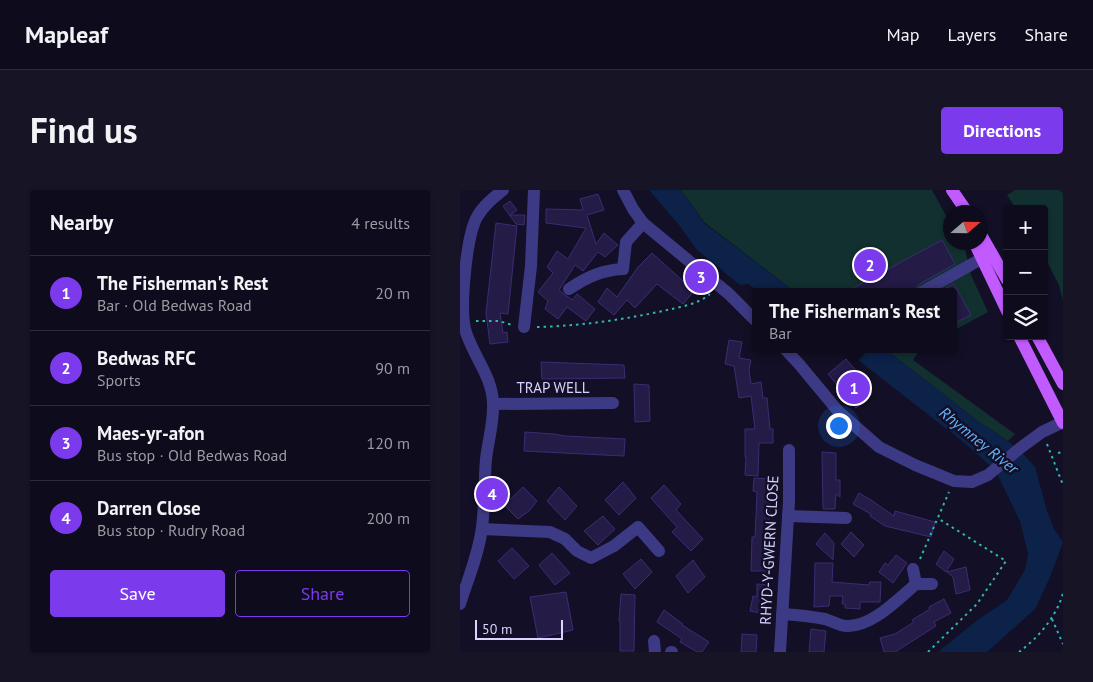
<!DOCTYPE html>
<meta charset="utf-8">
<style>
:root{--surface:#0e0b1c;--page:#171425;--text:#f1f3f6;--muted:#9b9ba3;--line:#2e2b3b;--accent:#7c3aed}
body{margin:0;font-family:"PT Sans",sans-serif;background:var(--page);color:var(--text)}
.controls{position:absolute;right:15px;top:15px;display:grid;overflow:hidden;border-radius:5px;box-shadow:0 1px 4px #0004}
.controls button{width:45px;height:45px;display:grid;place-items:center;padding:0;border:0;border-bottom:1px solid var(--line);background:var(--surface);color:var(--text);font:25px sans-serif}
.compass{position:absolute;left:483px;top:15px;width:45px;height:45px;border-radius:50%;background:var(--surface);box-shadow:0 1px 4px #0004;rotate:70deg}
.scale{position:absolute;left:15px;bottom:12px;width:88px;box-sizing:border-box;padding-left:5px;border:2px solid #d9d4ff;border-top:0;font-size:14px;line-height:18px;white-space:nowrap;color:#d9d4ff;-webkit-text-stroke:4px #130f26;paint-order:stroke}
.you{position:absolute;left:378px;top:235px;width:18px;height:18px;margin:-12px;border:4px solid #fff;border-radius:50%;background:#1a73e8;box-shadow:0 0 0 8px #1a73e833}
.badge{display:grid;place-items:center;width:32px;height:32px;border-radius:50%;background:var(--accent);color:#fff;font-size:16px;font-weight:700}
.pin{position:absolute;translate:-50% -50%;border:2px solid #fff;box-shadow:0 1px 5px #0006}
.popup{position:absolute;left:292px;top:98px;width:205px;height:65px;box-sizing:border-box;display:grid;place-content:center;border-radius:5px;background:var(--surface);filter:drop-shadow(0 1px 4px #0005);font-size:16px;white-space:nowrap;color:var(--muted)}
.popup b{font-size:19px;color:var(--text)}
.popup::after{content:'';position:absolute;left:50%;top:100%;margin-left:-10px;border:10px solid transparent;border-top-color:var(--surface)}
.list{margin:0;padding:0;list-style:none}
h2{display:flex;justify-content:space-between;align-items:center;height:65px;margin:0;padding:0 20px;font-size:21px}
h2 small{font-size:16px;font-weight:400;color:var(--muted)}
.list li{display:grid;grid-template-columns:32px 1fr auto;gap:15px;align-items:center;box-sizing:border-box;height:75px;padding:0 20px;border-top:1px solid var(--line)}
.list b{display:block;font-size:19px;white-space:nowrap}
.list p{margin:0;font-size:16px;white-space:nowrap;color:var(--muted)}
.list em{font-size:16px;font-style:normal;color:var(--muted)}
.actions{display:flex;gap:10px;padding:15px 20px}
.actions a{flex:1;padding:11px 0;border:1px solid var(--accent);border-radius:5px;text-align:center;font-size:18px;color:var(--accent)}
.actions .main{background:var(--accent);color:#fff}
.icon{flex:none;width:28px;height:28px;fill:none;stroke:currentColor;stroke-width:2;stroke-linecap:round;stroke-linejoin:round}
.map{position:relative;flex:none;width:603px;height:462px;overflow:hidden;border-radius:5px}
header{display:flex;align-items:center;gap:30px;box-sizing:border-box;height:70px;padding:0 25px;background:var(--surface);border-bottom:1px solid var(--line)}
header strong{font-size:24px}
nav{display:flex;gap:28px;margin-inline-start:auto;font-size:18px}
.intro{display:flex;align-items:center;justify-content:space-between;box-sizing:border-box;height:120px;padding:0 30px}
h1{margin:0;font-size:35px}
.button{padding:12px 22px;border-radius:5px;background:var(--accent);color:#fff;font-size:18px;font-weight:700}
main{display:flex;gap:30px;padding:0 30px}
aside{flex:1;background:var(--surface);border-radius:5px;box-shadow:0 1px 4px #0004}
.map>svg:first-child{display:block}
</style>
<header>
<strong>Mapleaf</strong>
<nav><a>Map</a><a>Layers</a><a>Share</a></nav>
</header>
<div class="intro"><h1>Find us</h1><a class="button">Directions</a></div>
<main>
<aside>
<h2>Nearby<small>4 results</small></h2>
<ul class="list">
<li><span class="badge">1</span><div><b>The Fisherman's Rest</b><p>Bar · Old Bedwas Road</p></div><em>20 m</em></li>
<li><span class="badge">2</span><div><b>Bedwas RFC</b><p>Sports</p></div><em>90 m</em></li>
<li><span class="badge">3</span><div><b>Maes-yr-afon</b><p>Bus stop · Old Bedwas Road</p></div><em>120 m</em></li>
<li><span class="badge">4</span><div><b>Darren Close</b><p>Bus stop · Rudry Road</p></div><em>200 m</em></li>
</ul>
<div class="actions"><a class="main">Save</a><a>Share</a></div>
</aside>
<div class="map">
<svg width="603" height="462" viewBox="0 0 603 462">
<rect width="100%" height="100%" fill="#130f26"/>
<g fill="#12302f">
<polygon points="221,0 472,0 490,33 490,52 501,53 505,59 511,85 528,122 493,141 493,102 335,102 244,32"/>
<polygon points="555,0 603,0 603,111 599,95 584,66 584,19 556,19 547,5"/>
<polygon points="425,159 460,159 453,170 555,244 548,251 522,234"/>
</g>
<g fill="#0c2248">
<polygon points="189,0 221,0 244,33 335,102 300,102 288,94 280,95 237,60 219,35"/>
<polygon points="384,159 425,159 522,234 559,259 575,277 587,321 594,339 603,352 590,387 575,419 527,462 478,462 515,432 547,410 565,380 568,364 560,331 535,280 502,251"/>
</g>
<g fill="#241b47" stroke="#3b2d73">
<polygon points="138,4 144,20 127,25 136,54 144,43 158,55 145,67 138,62 123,81 115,75 99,100 112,110 117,104 135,119 126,131 107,117 98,129 85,119 88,111 78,102 93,83 87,77 97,61 108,69 126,38 86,33 86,19 123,20 120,9"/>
<polygon points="50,11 57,20 50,25 65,25 64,35 56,34 43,16"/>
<polygon points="36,33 57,36 48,124 40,123 43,143 47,142 48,152 30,154 26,123"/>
<polygon points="482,50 495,74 458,95 454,102 386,102"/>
<polygon points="192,63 234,101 223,114 197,94 175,118 167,110 154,125 138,112 147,98 157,107 178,77"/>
<polygon points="494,94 511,125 493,134 493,102 479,102"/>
<polygon points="269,150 282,152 279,168 291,170 289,180 291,194 301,192 303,208 307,208 310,239 313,239 313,253 299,253 298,286 285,285 286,267 285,267 285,239 295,239 291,206 279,208 274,176 265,174"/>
<polygon points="386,169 405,191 403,193 412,204 396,218 368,184"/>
<polygon points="81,172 164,175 165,188 82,189"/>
<polygon points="174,194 189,195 190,231 175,232"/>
<polygon points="65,242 94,244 105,246 165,249 164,266 64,261"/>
<polygon points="362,262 376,263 376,290 380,290 380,307 376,304 375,319 363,319"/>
<polygon points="294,288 311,289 309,332 310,332 309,346 307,346 306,381 291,381 292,347 295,347 296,326 297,302 293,301"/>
<polygon points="163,292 176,308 159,325 145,310"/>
<polygon points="204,295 221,314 216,320 243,349 231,361 212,342 217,337 191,308"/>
<polygon points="63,297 77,311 69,321 58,329 44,315"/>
<polygon points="99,297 117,316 105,330 87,311"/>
<polygon points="399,303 411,310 434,326 435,321 475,332 471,347 425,336 410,326 411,324 393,314"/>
<polygon points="143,326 155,339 138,355 124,341"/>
<polygon points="391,342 404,355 394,367 381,354"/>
<polygon points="365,343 374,353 373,370 356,354"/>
<polygon points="52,358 69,376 54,389 38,371"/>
<polygon points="484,361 494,369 486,382 476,374"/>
<polygon points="92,363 110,383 95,395 79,375"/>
<polygon points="436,365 447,373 433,393 419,382 425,373 428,375"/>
<polygon points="181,369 192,382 175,399 163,384"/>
<polygon points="233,370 245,387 228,403 216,386"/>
<polygon points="355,373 373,373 372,392 409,395 410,392 421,392 420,412 400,412 400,419 385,418 385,414 382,414 383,406 370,406 369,416 354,417"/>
<polygon points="506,377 510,400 496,404 493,387 487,382"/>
<polygon points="297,394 309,395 305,424 290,421 293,406 297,407"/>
<polygon points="106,402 113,440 78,448 70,407"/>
<polygon points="161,404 175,405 174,461 160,461 160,431 159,431"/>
<polygon points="484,409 491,423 474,432 476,436 435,462 424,462 420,448 435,444 454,432 452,430 470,419 469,417"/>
<polygon points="204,420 223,434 222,435 249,452 242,462 237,462 220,452 222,449 197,432"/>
<polygon points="351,439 366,441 364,462 349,462"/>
<polygon points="282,444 297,445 296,462 281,462"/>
</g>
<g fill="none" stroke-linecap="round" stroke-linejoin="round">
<g stroke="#2fb8b0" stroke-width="2" stroke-dasharray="2.5 4" stroke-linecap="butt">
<polyline points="16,131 39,131 52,135"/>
<path d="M77 137C120 136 161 130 203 121 219 117 237 115 250 104"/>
<polyline points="587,254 603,295"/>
<polyline points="598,263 603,262"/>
<polyline points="460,369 489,302"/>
<polyline points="592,429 603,454"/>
<polyline points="468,462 517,414 546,371 479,329"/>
<path d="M559 462C578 448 597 426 603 403"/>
</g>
<g stroke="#3d3a85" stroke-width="12">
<polyline points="163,0 173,19 183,33 269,104 295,130"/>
<path d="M109 99C127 87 142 80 163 79L166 52 183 33"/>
<polyline points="462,102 521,69"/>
<polyline points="64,137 71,76 74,0"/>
<polyline points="325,159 339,174 378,221 419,257 455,275 494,291 512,292 528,285 559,259 582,242 603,232"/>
<polyline points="34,214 153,213"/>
<polyline points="328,326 386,328"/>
<polyline points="22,339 90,342 105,349 117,361 131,368 154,356 178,337 199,361"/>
<polyline points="456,394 472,394"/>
<path d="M0 414C8 389 19 363 22 337 25 315 24 292 26 269 28 251 34 232 33 213 32 185 12 165 5 139 0 117 6 47 17 27 23 16 33 8 43 0"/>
<path d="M322 424C336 425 350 426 365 429 372 431 380 436 387 436 412 437 438 409 456 394L453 379"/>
<polyline points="194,451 195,462"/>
<polyline points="211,462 212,462"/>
<polyline points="320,462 329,311 329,260"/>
</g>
<g stroke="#c25bff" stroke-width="12">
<polyline points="492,0 507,22"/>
<polyline points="520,43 547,90"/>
<polyline points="514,52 547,121"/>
<polyline points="559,146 603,233"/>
<polyline points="577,146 603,194"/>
</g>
</g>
<g text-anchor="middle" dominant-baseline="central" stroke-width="5" stroke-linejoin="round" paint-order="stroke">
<g font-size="15" fill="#d9d4ff" stroke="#130f26">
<text x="93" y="197">TRAP WELL</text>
<text transform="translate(309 360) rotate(-87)">RHYD-Y-GWERN CLOSE</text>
</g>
<g font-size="16" font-style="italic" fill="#62b6ff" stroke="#130f26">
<text transform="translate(519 250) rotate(39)">Rhymney River</text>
</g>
</g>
</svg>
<div class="controls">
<button>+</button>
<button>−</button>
<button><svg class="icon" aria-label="layers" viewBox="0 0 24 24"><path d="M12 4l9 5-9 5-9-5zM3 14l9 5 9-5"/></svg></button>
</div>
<svg class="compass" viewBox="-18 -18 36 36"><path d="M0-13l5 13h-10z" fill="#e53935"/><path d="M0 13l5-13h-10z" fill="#9b9ba3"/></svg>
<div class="scale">50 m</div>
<div class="you"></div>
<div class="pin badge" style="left:394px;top:198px">1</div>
<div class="popup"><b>The Fisherman's Rest</b>Bar</div>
<div class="pin badge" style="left:410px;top:75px">2</div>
<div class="pin badge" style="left:241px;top:87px">3</div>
<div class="pin badge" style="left:32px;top:304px">4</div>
</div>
</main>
